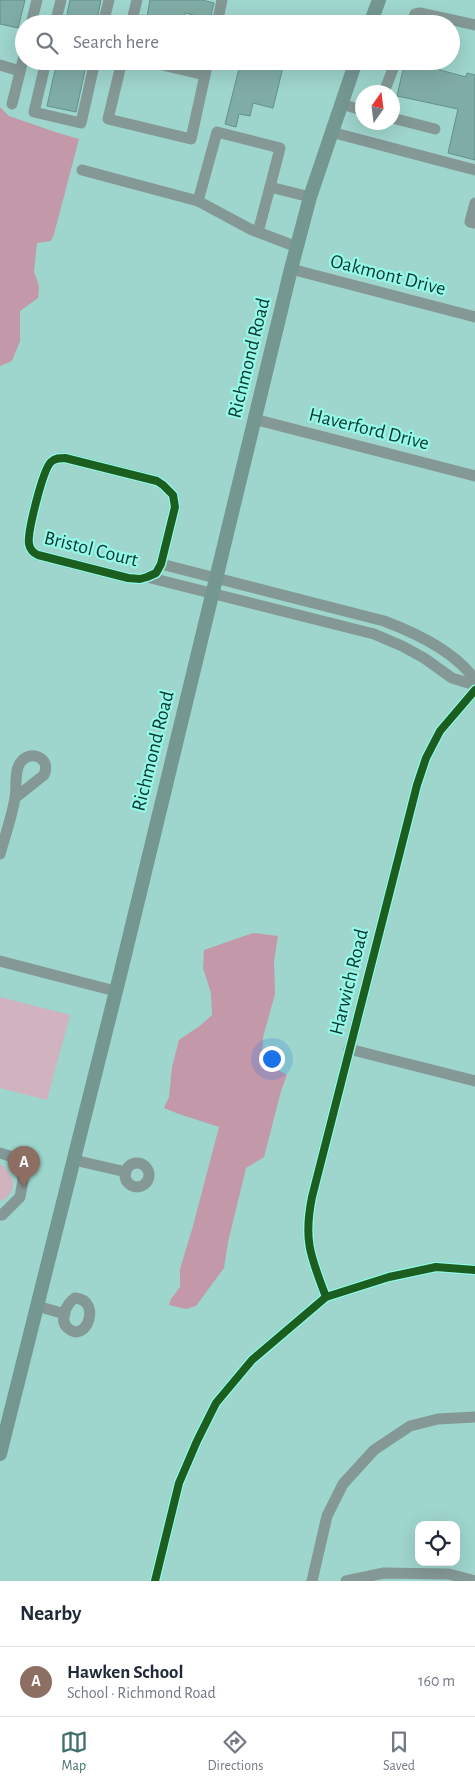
<!DOCTYPE html>
<meta charset="utf-8">
<style>
:root{--surface:#fff;--page:#f2f2f3;--text:#1f2937;--muted:#747a83;--line:#e0e1e3;--accent:#3e6f68}
body{margin:0;font-family:"Alegreya Sans",sans-serif;background:var(--page);color:var(--text)}
.controls{position:absolute;right:15px;bottom:15px;display:grid;overflow:hidden;border-radius:10px;box-shadow:0 5px 20px #0002}
.controls button{width:45px;height:45px;display:grid;place-items:center;padding:0;border:0;border-bottom:1px solid var(--line);background:var(--surface);color:var(--text);font:25px sans-serif}
.compass{position:absolute;left:355px;top:85px;width:45px;height:45px;border-radius:50%;background:var(--surface);box-shadow:0 5px 20px #0002;rotate:14deg}
.you{position:absolute;left:271px;top:1058px;width:18px;height:18px;margin:-12px;border:4px solid #fff;border-radius:50%;background:#1a73e8;box-shadow:0 0 0 8px #1a73e833}
.badge{display:grid;place-items:center;width:32px;height:32px;border-radius:50%;background:var(--accent);color:#fff;font-size:16px;font-weight:700}
.pin{position:absolute;translate:-50% -41px;filter:drop-shadow(0 1px 2px #0008)}
.pin::after{content:'';position:absolute;top:26px;width:18px;height:15px;background:inherit;clip-path:polygon(0 0,100% 0,50% 100%)}
.list{margin:0;padding:0;list-style:none}
h2{display:flex;justify-content:space-between;align-items:center;height:65px;margin:0;padding:0 20px;font-size:21px}
h2 small{font-size:16px;font-weight:400;color:var(--muted)}
.list li{display:grid;grid-template-columns:32px 1fr auto;gap:15px;align-items:center;box-sizing:border-box;height:70px;padding:0 20px;border-top:1px solid var(--line)}
.list b{display:block;font-size:19px;white-space:nowrap}
.list p{margin:0;font-size:16px;white-space:nowrap;color:var(--muted)}
.list em{font-size:16px;font-style:normal;color:var(--muted)}
.icon{flex:none;width:28px;height:28px;fill:none;stroke:currentColor;stroke-width:2;stroke-linecap:round;stroke-linejoin:round}
.map{position:relative;flex:none;width:475px;height:1581px;overflow:hidden}
.search{position:absolute;background:var(--surface);box-shadow:0 5px 20px #0002;left:15px;right:15px;top:15px;height:55px;display:flex;align-items:center;gap:12px;box-sizing:border-box;padding:0 18px;border-radius:28px;color:var(--muted);font-size:19px}
.sheet{height:135px;background:var(--surface)}
nav{display:flex;justify-content:space-around;align-items:center;box-sizing:border-box;height:70px;border-top:1px solid var(--line);background:var(--surface);font-size:14px;color:var(--muted)}
nav a{display:grid;justify-items:center;gap:2px}
nav .on{color:var(--accent)}
.map>svg:first-child{display:block}
</style>
<div class="map">
<svg width="475" height="1581" viewBox="0 0 475 1581">
<rect width="100%" height="100%" fill="#9ed5cc"/>
<g fill="#d0b3be">
<polygon points="0,997 70,1015 47,1100 0,1088"/>
<path d="M0 1164C15 1174 19 1193 0 1201Z"/>
</g>
<g fill="#c398a9">
<polygon points="0,107 9,116 55,132 79,139 54,234 51,241 37,243 34,272 39,286 38,298 20,311 20,341 12,361 0,366"/>
<polygon points="253,933 278,936 274,961 275,994 263,1037 262,1061 287,1075 281,1091 264,1157 246,1168 228,1242 224,1268 196,1306 186,1309 169,1305 171,1299 180,1287 180,1269 193,1226 219,1127 179,1114 164,1108 169,1097 172,1067 179,1040 201,1025 212,1015 211,993 203,968 204,950"/>
</g>
<g fill="#80aca6" stroke="#61928b">
<polygon points="0,0 25,0 18,28 0,24"/>
<polygon points="70,0 101,0 96,24 65,24"/>
<polygon points="150,0 202,0 214,3 210,19 185,13 184,19 177,17 176,24 139,24 141,15 147,16"/>
<polygon points="57,61 87,61 76,112 47,106"/>
<polygon points="241,61 278,61 284,63 273,108 253,103 250,116 239,114 236,127 225,124"/>
<polygon points="405,61 424,63 440,68 440,70 466,77 467,73 475,75 475,160 448,153 458,109 397,96"/>
</g>
<g fill="none" stroke-linecap="round" stroke-linejoin="round">
<g stroke="#849895" stroke-width="11">
<polyline points="31,24 37,0"/>
<polyline points="55,24 61,0"/>
<polyline points="103,24 109,0"/>
<polyline points="131,24 137,0"/>
<polyline points="217,24 222,0"/>
<polyline points="411,24 415,14 421,13 475,25"/>
<polyline points="46,61 34,112 81,123 95,61"/>
<polyline points="122,61 108,119 191,139 205,75"/>
<polyline points="145,61 205,75 208,61"/>
<polyline points="0,65 20,71"/>
<polyline points="384,92 396,61"/>
<polyline points="12,104 24,56"/>
<polyline points="341,104 362,110"/>
<polyline points="392,118 435,129"/>
<polyline points="331,132 475,170"/>
<polyline points="82,170 198,201"/>
<polyline points="475,203 470,222 475,223"/>
<polyline points="258,232 270,187"/>
<polyline points="297,247 250,229 198,201 217,132 280,148 270,187 310,197"/>
<polyline points="291,269 475,317"/>
<polyline points="254,419 475,476"/>
<path d="M65 458 157 481 163 485 173 495 175 507 161 564 156 573 147 577 140 579 128 578 38 555C33 553 30 549 29 544 27 533 43 469 51 462 55 458 60 458 65 458Z"/>
<path d="M161 564 384 621C416 633 455 651 475 680"/>
<polyline points="147,577 374,634 402,646 424,658 452,678 475,685"/>
<path d="M0 854C5 836 12 816 15 798 17 787 14 772 20 763 29 749 52 757 44 775L15 798"/>
<polyline points="0,961 115,991"/>
<polyline points="349,1049 475,1081"/>
<polyline points="0,1153 13,1157 19,1163 23,1180 20,1197 2,1215 0,1214"/>
<polyline points="74,1160 126,1172"/>
<circle cx="137" cy="1175" r="12"/>
<path d="M326 1297C311 1257 303 1241 312 1197L417 785 426 758 440 731 475 690"/>
<path d="M75 1298C102 1300 87 1343 69 1329 58 1321 66 1304 75 1298Z"/>
<polyline points="37,1306 65,1314"/>
<polyline points="155,1581 179,1483 197,1441 216,1403 252,1360 326,1297 389,1277 436,1267 475,1270"/>
<polyline points="312,1581 327,1516 343,1484 374,1450 410,1426 438,1419 475,1417"/>
<polyline points="346,1581 384,1573 449,1574 475,1581"/>
</g>
<g stroke="#749791" stroke-width="14">
<polyline points="370,24 379,0"/>
<polyline points="0,1454 121,971 291,269 310,197 356,61"/>
</g>
<g stroke="#95f9e8" stroke-width="11">
<g id="cycleway">
<path d="M65 458 157 481 163 485 173 495 175 507 161 564 156 573 147 577 140 579 128 578 38 555C33 553 30 549 29 544 27 533 43 469 51 462 55 458 60 458 65 458Z"/>
<path d="M326 1297C311 1257 303 1241 312 1197L417 785 426 758 440 731 475 690"/>
<polyline points="155,1581 179,1483 197,1441 216,1403 252,1360 326,1297 389,1277 436,1267 475,1270"/>
</g>
</g>
<use href="#cycleway" stroke="#1b5e20" stroke-width="8"/>
</g>
<g text-anchor="middle" dominant-baseline="central" stroke-width="4.5" stroke-linejoin="round" paint-order="stroke">
<g font-size="20" fill="#0b3832" stroke="#95f9e8">
<text transform="translate(388 275) rotate(14)">Oakmont Drive</text>
<text transform="translate(249 358) rotate(-76)">Richmond Road</text>
<text transform="translate(369 429) rotate(14)">Haverford Drive</text>
<text transform="translate(91 549) rotate(14)">Bristol Court</text>
<text transform="translate(153 751) rotate(-76)">Richmond Road</text>
<text transform="translate(349 982) rotate(-76)">Harwich Road</text>
</g>
</g>
</svg>
<div class="controls">
<button><svg class="icon" aria-label="locate" viewBox="0 0 24 24"><circle cx="12" cy="12" r="6"/><path d="M12 2v4M12 18v4M2 12h4M18 12h4"/></svg></button>
</div>
<svg class="compass" viewBox="-18 -18 36 36"><path d="M0-13l5 13h-10z" fill="#e53935"/><path d="M0 13l5-13h-10z" fill="#747a83"/></svg>
<div class="you"></div>
<div class="pin badge" style="left:24px;top:1187px;background:#8d6e63">A</div>
<div class="search"><svg class="icon" aria-label="search" viewBox="0 0 24 24"><circle cx="10" cy="10" r="6"/><path d="M15 15l6 6"/></svg>Search here</div>
</div>
<section class="sheet">
<h2>Nearby<small></small></h2>
<ul class="list">
<li><span class="badge" style="background:#8d6e63">A</span><div><b>Hawken School</b><p>School · Richmond Road</p></div><em>160 m</em></li>
</ul>
</section>
<nav>
<a class="on"><svg class="icon" aria-label="map" viewBox="0 0 24 24"><path d="M3 6l6-2 6 2 6-2v14l-6 2-6-2-6 2zM9 4v14M15 6v14"/></svg>Map</a>
<a><svg class="icon" aria-label="directions" viewBox="0 0 24 24"><path d="M12 3l9 9-9 9-9-9zM9 14v-3h6M13 9l2 2-2 2"/></svg>Directions</a>
<a><svg class="icon" aria-label="saved" viewBox="0 0 24 24"><path d="M7 4h10v16l-5-4-5 4z"/></svg>Saved</a>
</nav>
